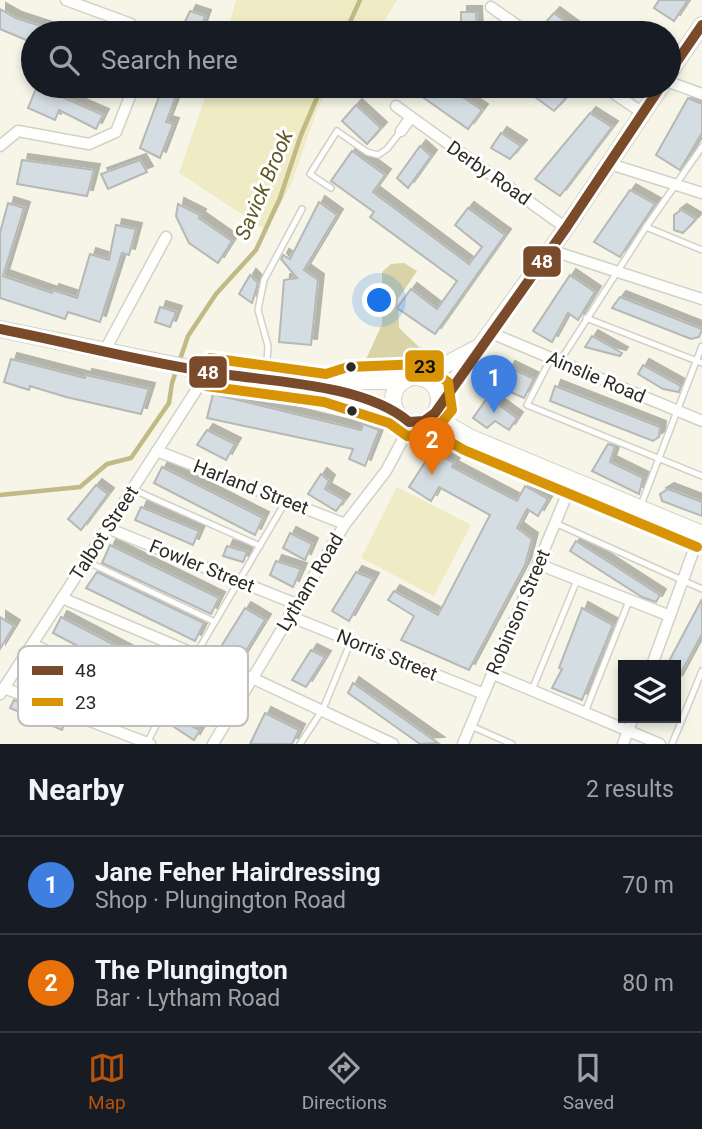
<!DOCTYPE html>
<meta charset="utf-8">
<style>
:root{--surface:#171b24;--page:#20242c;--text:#f1f3f6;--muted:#9ea1a6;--line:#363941;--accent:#b45309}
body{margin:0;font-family:Roboto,sans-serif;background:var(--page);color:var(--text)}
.controls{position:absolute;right:21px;bottom:21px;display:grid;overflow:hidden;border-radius:0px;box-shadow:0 4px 10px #0003}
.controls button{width:63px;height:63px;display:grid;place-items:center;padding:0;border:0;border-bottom:2px solid var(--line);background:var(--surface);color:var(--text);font:35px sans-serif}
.you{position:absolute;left:380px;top:301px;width:24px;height:24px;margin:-18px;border:5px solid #fff;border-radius:50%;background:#1a73e8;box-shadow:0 0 0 10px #1a73e833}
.badge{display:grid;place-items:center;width:46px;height:46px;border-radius:50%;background:var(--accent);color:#fff;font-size:23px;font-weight:700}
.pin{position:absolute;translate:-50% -58px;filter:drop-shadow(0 2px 4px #0008)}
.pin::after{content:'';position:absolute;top:37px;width:24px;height:21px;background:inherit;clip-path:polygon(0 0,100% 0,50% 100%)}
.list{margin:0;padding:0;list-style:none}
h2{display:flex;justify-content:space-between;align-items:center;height:91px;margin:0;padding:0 28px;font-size:30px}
h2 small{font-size:23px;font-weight:400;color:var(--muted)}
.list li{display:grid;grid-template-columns:46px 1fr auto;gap:21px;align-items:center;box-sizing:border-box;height:98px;padding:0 28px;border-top:2px solid var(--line)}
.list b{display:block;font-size:26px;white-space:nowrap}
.list p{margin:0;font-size:23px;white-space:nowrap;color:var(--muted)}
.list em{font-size:23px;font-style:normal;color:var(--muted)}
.icon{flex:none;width:38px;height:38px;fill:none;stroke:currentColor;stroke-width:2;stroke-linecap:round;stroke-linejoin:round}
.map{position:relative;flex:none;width:702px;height:744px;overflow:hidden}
.search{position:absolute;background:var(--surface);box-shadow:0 4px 10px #0003;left:21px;right:21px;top:21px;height:77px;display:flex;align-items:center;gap:18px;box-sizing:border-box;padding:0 24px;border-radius:38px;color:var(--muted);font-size:26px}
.sheet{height:287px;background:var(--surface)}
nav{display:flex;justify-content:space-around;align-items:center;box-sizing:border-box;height:98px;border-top:2px solid var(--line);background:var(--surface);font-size:19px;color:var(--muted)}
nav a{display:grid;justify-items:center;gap:4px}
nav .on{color:var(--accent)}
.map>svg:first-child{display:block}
</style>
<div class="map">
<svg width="702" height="744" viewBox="0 0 702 744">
<defs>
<filter id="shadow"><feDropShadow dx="6" dy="-6" stdDeviation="0" flood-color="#0004"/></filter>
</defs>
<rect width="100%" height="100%" fill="#f6f5e8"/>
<g fill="#efebc5">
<polygon points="236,0 397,0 377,33 227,33"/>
<polygon points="209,86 329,86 317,110 291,185 266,230 179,173"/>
<polygon points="397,487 471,525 434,596 361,558"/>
</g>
<path fill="#d9d3a7" d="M404 263 417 271 398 299 399 328 419 347 438 352C420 374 389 368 363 366L382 324V272L391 264Z"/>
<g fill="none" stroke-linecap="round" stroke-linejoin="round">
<g stroke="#c1ba85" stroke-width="4.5">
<polyline points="345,33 360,0"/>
<polyline points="0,495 80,487 107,464 131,458 169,403 172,383 188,336 216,294 256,250 280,198 301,135 322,86"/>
</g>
</g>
<g fill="#d4dde2" stroke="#b6b8b5" stroke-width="2" filter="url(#shadow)">
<polygon points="659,0 688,0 674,21 654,8"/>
<polygon points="0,9 16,18 62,33 33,33 33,43 0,29"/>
<polygon points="190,11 205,16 199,33 181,30"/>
<polygon points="461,12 476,12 477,33 461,33"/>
<polygon points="554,13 581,33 554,33 544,24"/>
<polygon points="37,86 103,115 96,129 59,110 55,120 28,108"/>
<polygon points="163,86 180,86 166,122 173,124 160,158 140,148"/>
<polygon points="407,86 468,86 461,96 482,110 468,129"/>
<polygon points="520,86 555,86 568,96 554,111"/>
<polygon points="688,98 702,104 702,133 680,170 656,155"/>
<polygon points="356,105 381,128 367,144 342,121"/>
<polygon points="590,113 612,127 560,196 535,179"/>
<polygon points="501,133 521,146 510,159 491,148"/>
<polygon points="420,146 431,156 408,188 397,178"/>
<polygon points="352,151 385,175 373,192 469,264 482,247 455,225 468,208 505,235 435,334 397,308 411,289 437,309 457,281 370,217 374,212 331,181"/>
<polygon points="22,160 94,170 87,196 17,184"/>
<polygon points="140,160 147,172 108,189 101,174"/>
<polygon points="630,190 655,204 620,257 594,242"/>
<polygon points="319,202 337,215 304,270 318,280 311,345 279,342 284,280 297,278 281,259 283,255 290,259"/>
<polygon points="8,203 24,208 3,276 52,293 53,290 77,298 90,254 109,260 116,225 136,229 129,255 122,253 100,322 68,312 65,319 0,298 0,233"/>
<polygon points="178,204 200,215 199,218 232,241 218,263 189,243 176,216"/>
<polygon points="681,210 696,219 683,233 674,230 674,215"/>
<polygon points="250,275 258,283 252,303 239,294"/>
<polygon points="570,275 595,292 578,320 568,313 552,342 533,331"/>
<polygon points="620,297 702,329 702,330 699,337 691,339 612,308"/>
<polygon points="160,307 176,312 170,327 155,322"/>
<polygon points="592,336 622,353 620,356 585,347"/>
<polygon points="11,359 85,378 86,375 149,389 141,414 66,397 30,386 29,390 4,382"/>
<polygon points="643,365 681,386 679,392 663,389 638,374"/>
<polygon points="509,367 534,379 524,398 499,387"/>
<polygon points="555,386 660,427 659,437 653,441 550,401"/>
<polygon points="213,394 361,430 363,424 379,430 365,466 349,459 353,449 207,418"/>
<polygon points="488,397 517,418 509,430 495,421 487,428 473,418"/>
<polygon points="207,430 235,444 226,460 197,445"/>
<polygon points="608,444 615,446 610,462 643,478 639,494 592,471"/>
<polygon points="433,450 454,463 452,467 517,501 525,486 548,499 538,516 527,509 517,528 532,539 525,565 469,670 401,640 414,616 388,600 394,591 438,615 490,515 439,487 431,501 409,487"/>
<polygon points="162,467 263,518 255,535 154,483"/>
<polygon points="321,474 329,481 325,489 344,500 336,511 308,494"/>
<polygon points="96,485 108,494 81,530 68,519"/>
<polygon points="668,489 702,502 702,516 662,501 660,494"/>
<polygon points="141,507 199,531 193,545 135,520"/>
<polygon points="290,533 312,544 305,560 283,548"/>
<polygon points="576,541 660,595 656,602 642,597 570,551"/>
<polygon points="110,545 219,598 211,614 102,563"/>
<polygon points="227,546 247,552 243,562 223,556"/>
<polygon points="276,561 301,569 293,587 270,575"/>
<polygon points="97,572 204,623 195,641 86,588"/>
<polygon points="356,572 373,579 349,621 332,611"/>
<polygon points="702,599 702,634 676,682 676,665 667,665"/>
<polygon points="245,608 265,620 241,659 220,648"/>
<polygon points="582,608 613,625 582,700 552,688 562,669 559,668"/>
<polygon points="0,617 14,626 0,649"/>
<polygon points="61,617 172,675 163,691 53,633"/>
<polygon points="311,650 325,657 306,687 292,680"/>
<polygon points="353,683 438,743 420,744 348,693"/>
<polygon points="14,700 66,720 62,730 10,708"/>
<polygon points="265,713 299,730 292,744 250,744"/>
<polygon points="168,716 200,730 194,740 165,721"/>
</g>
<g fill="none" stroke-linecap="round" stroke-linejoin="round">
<g stroke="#d2d1c8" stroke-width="8">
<g id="lane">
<polyline points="331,188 310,174 337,131 367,152 378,155 387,149 401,131"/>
<polyline points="646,227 702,250"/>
<polyline points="586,318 702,363"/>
<polyline points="551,358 527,405 702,476"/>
<polyline points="560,361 646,227 702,147"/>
<polyline points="266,376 268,346 258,310 264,280 302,209"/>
<polyline points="132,489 260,546"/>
<polyline points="641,505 702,346"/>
<polyline points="555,523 702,589"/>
<polyline points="86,561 215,622"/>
<polyline points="34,642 166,706 147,743"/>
<polyline points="196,654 286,501"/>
<polyline points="532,690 577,580"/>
<polyline points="585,712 629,601"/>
<polyline points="471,726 512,744"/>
<polyline points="300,744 323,709 351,641"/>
<polyline points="672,744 702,671"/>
</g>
</g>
<g stroke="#d2d1c8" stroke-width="13">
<g id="street">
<polyline points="66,0 131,24 138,33"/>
<polyline points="491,7 528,33"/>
<polyline points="669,82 702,94"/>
<polyline points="603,86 643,113"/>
<polyline points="396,106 411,117 401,131"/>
<polyline points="411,117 566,228"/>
<polyline points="0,146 18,131 89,144 116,132 134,86"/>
<polyline points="610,164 702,193"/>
<polyline points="550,250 702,299"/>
<polyline points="491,333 702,421"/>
<polyline points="105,350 166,237"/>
<polyline points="157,451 345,524"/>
<polyline points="107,528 296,604"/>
<polyline points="538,564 670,616"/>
<polyline points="62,598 252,678 393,744"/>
<polyline points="289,616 484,694"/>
<polyline points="652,665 700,533"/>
<polyline points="493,674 660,744"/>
<polyline points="4,688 150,744"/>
<polyline points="0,694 208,372"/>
<polyline points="213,744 345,524 386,471 409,428 409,422"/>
<polyline points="463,744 573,480"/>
<polyline points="623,744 633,718"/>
</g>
</g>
<g stroke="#d2d1c8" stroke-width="18">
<g id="secondary">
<polyline points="669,73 702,25"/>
<polyline points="0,329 208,372 327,388 396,411"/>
<circle cx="416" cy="400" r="23"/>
<polyline points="421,378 477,348"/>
<polyline points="327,388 350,381 404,381"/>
<polyline points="439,403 566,228 661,86"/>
<polyline points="433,416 469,437 702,534"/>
</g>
</g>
<use href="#lane" stroke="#fefefc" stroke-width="5"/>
<use href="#street" stroke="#fefefc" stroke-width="10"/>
<use href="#secondary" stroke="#fefefc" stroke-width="16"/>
<g stroke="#fff" stroke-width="16">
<g id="bus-1">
<polyline points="669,73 702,25"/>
<path d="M0 329C70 343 139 361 209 372 268 382 363 383 409 422L424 421 435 413 566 228 661 86"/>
</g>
</g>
<g stroke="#fff" stroke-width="16">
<g id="bus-2">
<polyline points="206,386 324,402 389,423 407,436 433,433 452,410 448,382 422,364 348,367 326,374 210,358"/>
<polyline points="426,428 464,450 697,547"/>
</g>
</g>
<use href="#bus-1" stroke="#7a4b2a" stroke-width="10"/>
<use href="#bus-2" stroke="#d99405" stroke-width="10"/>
</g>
<g fill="#2c2b23" stroke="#fff" stroke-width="2.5">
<circle cx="351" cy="367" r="6"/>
<circle cx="352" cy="411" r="6"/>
</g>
<g text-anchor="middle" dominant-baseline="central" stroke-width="6" stroke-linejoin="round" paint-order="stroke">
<g font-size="19" fill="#2c2b23" stroke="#fff">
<text transform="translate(489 173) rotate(35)">Derby Road</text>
<text transform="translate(596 377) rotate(23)">Ainslie Road</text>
<text transform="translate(251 487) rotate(21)">Harland Street</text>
<text transform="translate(104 533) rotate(-57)">Talbot Street</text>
<text transform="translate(202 566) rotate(22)">Fowler Street</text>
<text transform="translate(310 582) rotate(-59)">Lytham Road</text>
<text transform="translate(518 612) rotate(-67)">Robinson Street</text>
<text transform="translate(387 655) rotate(22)">Norris Street</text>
</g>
<g font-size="21" font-style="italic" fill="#5f5923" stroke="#fff">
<text transform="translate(264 185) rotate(-67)">Savick Brook</text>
</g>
</g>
<rect x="18" y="646" width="230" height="80" rx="10" fill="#fff" stroke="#c0bfbd" stroke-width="2"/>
<rect x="32" y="666" width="31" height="9" fill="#7a4b2a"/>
<rect x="32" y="698" width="31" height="8" fill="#d99405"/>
<g font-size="19" fill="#2c2b23">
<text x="75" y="677">48</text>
<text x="75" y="709">23</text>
</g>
<g stroke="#fff" stroke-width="2.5">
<rect x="522" y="245" width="40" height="33" rx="7" fill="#7a4b2a"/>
<rect x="404" y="349" width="41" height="34" rx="7" fill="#d99405"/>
<rect x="188" y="355" width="40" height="34" rx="7" fill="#7a4b2a"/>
</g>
<g font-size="19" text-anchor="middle" font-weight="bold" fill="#fff">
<text x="542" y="268">48</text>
<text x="208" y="379">48</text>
</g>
<g font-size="19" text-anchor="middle" font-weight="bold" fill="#111">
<text x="425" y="373">23</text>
</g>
</svg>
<div class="controls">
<button><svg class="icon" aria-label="layers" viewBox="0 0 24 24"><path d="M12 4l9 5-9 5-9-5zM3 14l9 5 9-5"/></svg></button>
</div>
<div class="you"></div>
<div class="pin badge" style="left:494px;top:413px;background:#3f7fe0">1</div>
<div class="pin badge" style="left:432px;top:475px;background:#e8710a">2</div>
<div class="search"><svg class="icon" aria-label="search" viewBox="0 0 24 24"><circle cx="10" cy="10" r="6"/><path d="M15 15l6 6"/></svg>Search here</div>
</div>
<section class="sheet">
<h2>Nearby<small>2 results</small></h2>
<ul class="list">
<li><span class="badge" style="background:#3f7fe0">1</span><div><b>Jane Feher Hairdressing</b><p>Shop · Plungington Road</p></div><em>70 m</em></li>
<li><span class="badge" style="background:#e8710a">2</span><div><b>The Plungington</b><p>Bar · Lytham Road</p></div><em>80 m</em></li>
</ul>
</section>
<nav>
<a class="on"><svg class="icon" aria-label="map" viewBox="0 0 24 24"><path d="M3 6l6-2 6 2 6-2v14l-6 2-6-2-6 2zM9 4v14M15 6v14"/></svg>Map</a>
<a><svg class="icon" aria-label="directions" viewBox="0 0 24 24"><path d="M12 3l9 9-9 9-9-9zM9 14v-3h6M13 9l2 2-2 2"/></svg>Directions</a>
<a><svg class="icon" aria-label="saved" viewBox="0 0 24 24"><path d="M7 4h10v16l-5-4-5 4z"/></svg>Saved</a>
</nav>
